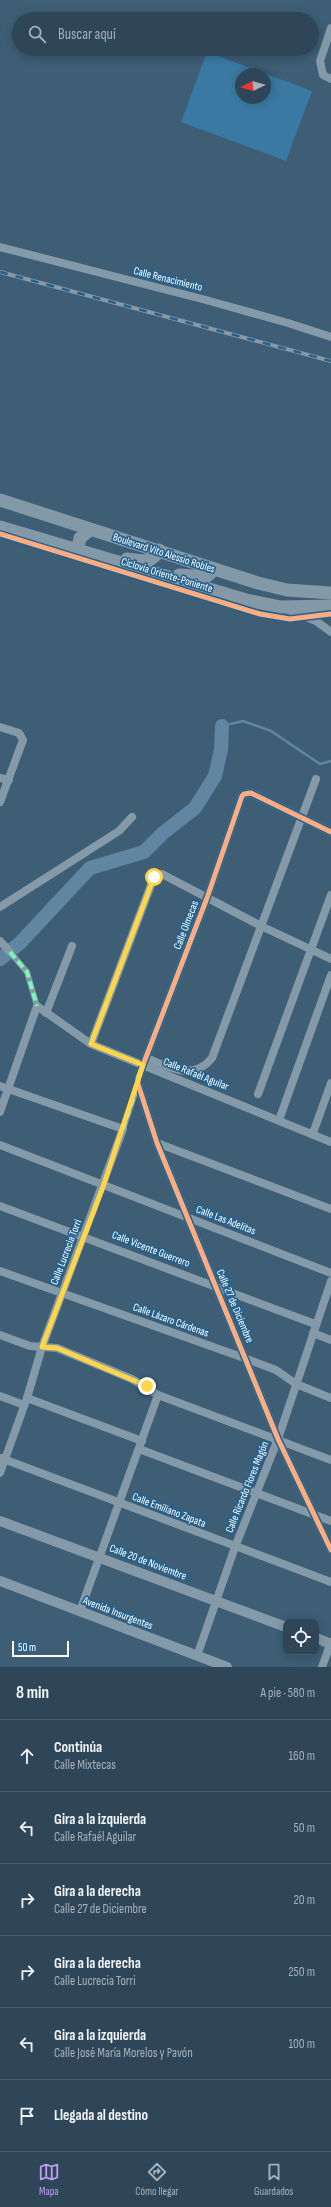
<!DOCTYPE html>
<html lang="es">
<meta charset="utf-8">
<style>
:root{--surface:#2e4658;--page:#3a5061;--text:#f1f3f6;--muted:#a7b1ba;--line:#495e6e;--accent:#bca0f2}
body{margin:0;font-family:"Sofia Sans Condensed",sans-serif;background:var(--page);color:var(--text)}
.controls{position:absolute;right:12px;bottom:12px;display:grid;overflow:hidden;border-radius:8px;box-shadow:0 2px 10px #0003}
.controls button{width:36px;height:36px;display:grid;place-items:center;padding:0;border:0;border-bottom:1px solid var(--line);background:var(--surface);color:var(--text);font:20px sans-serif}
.compass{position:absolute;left:235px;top:68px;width:36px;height:36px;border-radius:50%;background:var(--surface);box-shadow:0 2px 10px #0003;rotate:264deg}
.scale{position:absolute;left:12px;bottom:10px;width:57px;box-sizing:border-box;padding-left:4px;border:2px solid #fff;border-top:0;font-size:11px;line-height:14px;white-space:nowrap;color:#fff;-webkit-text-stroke:3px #25628d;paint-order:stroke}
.stop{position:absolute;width:12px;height:12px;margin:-9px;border:3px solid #ffd54a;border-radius:50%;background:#fff}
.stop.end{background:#ffd54a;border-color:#fff;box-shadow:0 1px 4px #0008}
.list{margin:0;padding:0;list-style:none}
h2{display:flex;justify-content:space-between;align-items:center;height:52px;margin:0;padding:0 16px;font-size:17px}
h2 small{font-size:13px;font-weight:400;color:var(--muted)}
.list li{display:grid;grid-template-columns:26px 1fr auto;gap:12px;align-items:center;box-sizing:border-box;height:72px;padding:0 16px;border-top:1px solid var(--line)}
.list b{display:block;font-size:15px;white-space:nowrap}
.list p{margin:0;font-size:13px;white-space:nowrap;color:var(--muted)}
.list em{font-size:13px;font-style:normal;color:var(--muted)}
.icon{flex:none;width:22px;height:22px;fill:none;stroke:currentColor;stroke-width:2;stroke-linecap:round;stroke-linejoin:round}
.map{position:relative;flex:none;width:331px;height:1667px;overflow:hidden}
.search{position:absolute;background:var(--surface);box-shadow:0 2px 10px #0003;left:12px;right:12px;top:12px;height:44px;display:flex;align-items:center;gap:10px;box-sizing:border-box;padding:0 14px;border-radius:22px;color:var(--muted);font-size:15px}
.sheet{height:484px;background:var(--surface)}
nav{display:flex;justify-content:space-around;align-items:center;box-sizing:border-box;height:56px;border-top:1px solid var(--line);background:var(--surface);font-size:11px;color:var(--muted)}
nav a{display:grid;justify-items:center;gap:2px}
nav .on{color:var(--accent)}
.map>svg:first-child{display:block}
</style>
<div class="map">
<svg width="331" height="1667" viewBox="0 0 331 1667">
<rect width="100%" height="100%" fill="#3d5e75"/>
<path fill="#3a79a2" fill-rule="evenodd" d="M207 52 312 91 286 161 181 122ZM241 74H265V98H241Z"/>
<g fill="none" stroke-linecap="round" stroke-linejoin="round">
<polyline stroke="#6086a2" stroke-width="2.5" points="222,726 243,721 271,731 320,764 331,761"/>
<polyline stroke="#6086a2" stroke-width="14" points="0,959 20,943 90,868 144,852 163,833 195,808 215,776 221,750 222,726"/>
<g stroke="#849aa9" stroke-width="6">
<polyline points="10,952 27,972 37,1006"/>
<polyline points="123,1129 138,1084"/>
</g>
<g stroke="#849aa9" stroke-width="8">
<polyline points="331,28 320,61 323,75 331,79"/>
<polyline points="0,247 206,300 288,323 331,337"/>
<polyline points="286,609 316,621 331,632"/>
<polyline points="0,727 19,733 23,740 0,802"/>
<polyline points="0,778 9,780"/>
<polyline points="331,832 251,793 244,794 242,796 207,898 138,1078 138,1084 157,1143 278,1439 331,1550"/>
<polyline points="0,907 119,831 132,817"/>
<polyline points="0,941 10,952"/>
<polyline points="46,1013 72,946"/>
<polyline points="91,1044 154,877 162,874 261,926 331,959"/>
<path d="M146 1058C170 1067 192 1082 212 1058L316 779"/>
<polyline points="0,1086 123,1129 42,1347 27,1398 0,1473"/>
<polyline points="258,1094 331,895"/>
<polyline points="0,1112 37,1006 91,1044 331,1142"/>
<polyline points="279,1120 331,975"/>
<polyline points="313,1133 331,1083"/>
<polyline points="157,1143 331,1209"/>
<polyline points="0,1145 331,1273"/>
<polyline points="0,1206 315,1324"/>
<polyline points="0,1271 247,1359 276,1370 296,1384 331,1398"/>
<polyline points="313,1333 331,1340"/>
<polyline points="0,1335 30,1346 57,1348 132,1379 158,1395 331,1460"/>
<polyline points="0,1396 24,1405"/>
<polyline points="27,1398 142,1441"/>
<polyline points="139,1449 331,1521"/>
<polyline points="1,1458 331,1582"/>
<polyline points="80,1611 158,1395"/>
<polyline points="197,1656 235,1547 278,1439 331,1281"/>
<polyline points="322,1667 331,1642"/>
</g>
<g stroke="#849aa9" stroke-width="10">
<polyline points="0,1521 286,1627"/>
<polyline points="0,1581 227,1667"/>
<polyline points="316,1638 331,1644"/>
</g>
<g stroke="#8399a7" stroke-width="13">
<polyline points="0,500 258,583 287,590 331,593"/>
<polyline points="0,527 246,600 281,607 331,606"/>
<polyline points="77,551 80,538 90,530"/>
<path d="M127 559C141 561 152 564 159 550"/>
<polyline points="179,575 206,577 215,569"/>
</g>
<g stroke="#849aa8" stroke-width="4">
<polyline id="rail" points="0,272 331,361"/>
</g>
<use href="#rail" stroke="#25628d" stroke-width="2.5" stroke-dasharray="8" stroke-linecap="butt"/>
<g stroke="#7af9b4" stroke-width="4" stroke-dasharray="8 4" stroke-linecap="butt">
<polyline points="10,952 27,972 37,1006"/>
<polyline points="123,1129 138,1084"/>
</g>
<g stroke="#25628d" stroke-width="8">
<g id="cycleway">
<polyline points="0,534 260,614 290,619 331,614"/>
<polyline points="331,832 251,793 244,794 242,796 207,898 138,1078 138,1084 157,1143 278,1439 331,1550"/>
</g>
</g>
<use href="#cycleway" stroke="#ffac80" stroke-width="5"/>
</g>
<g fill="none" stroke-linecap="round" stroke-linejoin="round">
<polyline stroke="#ffd54a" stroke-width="5" points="147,1386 57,1348 42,1347 104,1184 143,1065 91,1044 154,877"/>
</g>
<g text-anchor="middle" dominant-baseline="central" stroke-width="3.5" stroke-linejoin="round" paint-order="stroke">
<g font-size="11" fill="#fff" stroke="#25628d">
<text transform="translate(168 279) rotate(14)">Calle Renacimiento</text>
<text transform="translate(164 553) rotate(18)">Boulevard Vito Alessio Robles</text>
<text transform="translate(167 575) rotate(17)">Ciclovía Oriente-Poniente</text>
<text transform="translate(186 925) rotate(-69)">Calle Olmecas</text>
<text transform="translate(196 1074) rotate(22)">Calle Rafaél Aguilar</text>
<text transform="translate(226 1220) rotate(21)">Calle Las Adelitas</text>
<text transform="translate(151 1249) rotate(21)">Calle Vicente Guerrero</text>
<text transform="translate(66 1252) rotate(-69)">Calle Lucrecia Torri</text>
<text transform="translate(235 1306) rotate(67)">Calle 27 de Diciembre</text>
<text transform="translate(171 1320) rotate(20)">Calle Lázaro Cárdenas</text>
<text transform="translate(247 1487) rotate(-68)">Calle Ricardo Flores Magón</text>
<text transform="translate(169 1510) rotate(21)">Calle Emiliano Zapata</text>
<text transform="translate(148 1562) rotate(21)">Calle 20 de Noviembre</text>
<text transform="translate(118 1613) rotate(21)">Avenida Insurgentes</text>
</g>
</g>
</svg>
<div class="controls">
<button><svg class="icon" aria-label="locate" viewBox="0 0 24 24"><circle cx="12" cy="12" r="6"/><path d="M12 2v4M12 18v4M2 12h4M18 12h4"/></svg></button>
</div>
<svg class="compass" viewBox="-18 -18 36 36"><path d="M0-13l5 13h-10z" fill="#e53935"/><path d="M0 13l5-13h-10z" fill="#a7b1ba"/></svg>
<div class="scale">50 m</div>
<div class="stop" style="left:154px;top:877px"></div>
<div class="stop end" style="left:147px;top:1386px"></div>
<div class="search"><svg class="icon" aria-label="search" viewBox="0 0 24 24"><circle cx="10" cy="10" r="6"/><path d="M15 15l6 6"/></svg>Buscar aquí</div>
</div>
<section class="sheet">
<h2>8 min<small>A pie · 580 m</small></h2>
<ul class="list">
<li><svg class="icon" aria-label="ahead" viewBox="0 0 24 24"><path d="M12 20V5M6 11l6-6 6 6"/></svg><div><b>Continúa</b><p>Calle Mixtecas</p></div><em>160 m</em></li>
<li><svg class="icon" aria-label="left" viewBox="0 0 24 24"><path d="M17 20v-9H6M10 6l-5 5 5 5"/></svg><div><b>Gira a la izquierda</b><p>Calle Rafaél Aguilar</p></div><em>50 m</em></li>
<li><svg class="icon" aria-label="right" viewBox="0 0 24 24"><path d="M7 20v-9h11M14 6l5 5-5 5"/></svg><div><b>Gira a la derecha</b><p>Calle 27 de Diciembre</p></div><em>20 m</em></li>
<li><svg class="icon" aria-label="right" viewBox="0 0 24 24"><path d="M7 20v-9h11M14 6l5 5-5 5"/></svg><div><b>Gira a la derecha</b><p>Calle Lucrecia Torri</p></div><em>250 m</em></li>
<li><svg class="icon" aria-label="left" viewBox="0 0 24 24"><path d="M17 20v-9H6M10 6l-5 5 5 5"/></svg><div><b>Gira a la izquierda</b><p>Calle José María Morelos y Pavón</p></div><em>100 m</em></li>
<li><svg class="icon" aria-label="arrive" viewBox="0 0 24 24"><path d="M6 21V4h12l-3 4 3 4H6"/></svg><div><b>Llegada al destino</b></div></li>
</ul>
</section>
<nav>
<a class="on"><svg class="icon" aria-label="map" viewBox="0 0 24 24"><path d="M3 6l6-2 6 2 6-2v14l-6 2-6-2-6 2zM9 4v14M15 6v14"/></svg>Mapa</a>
<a><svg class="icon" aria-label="directions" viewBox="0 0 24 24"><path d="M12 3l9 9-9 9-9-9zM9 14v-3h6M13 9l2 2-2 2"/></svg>Cómo llegar</a>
<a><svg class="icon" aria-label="saved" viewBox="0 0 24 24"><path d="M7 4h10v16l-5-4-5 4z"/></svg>Guardados</a>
</nav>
